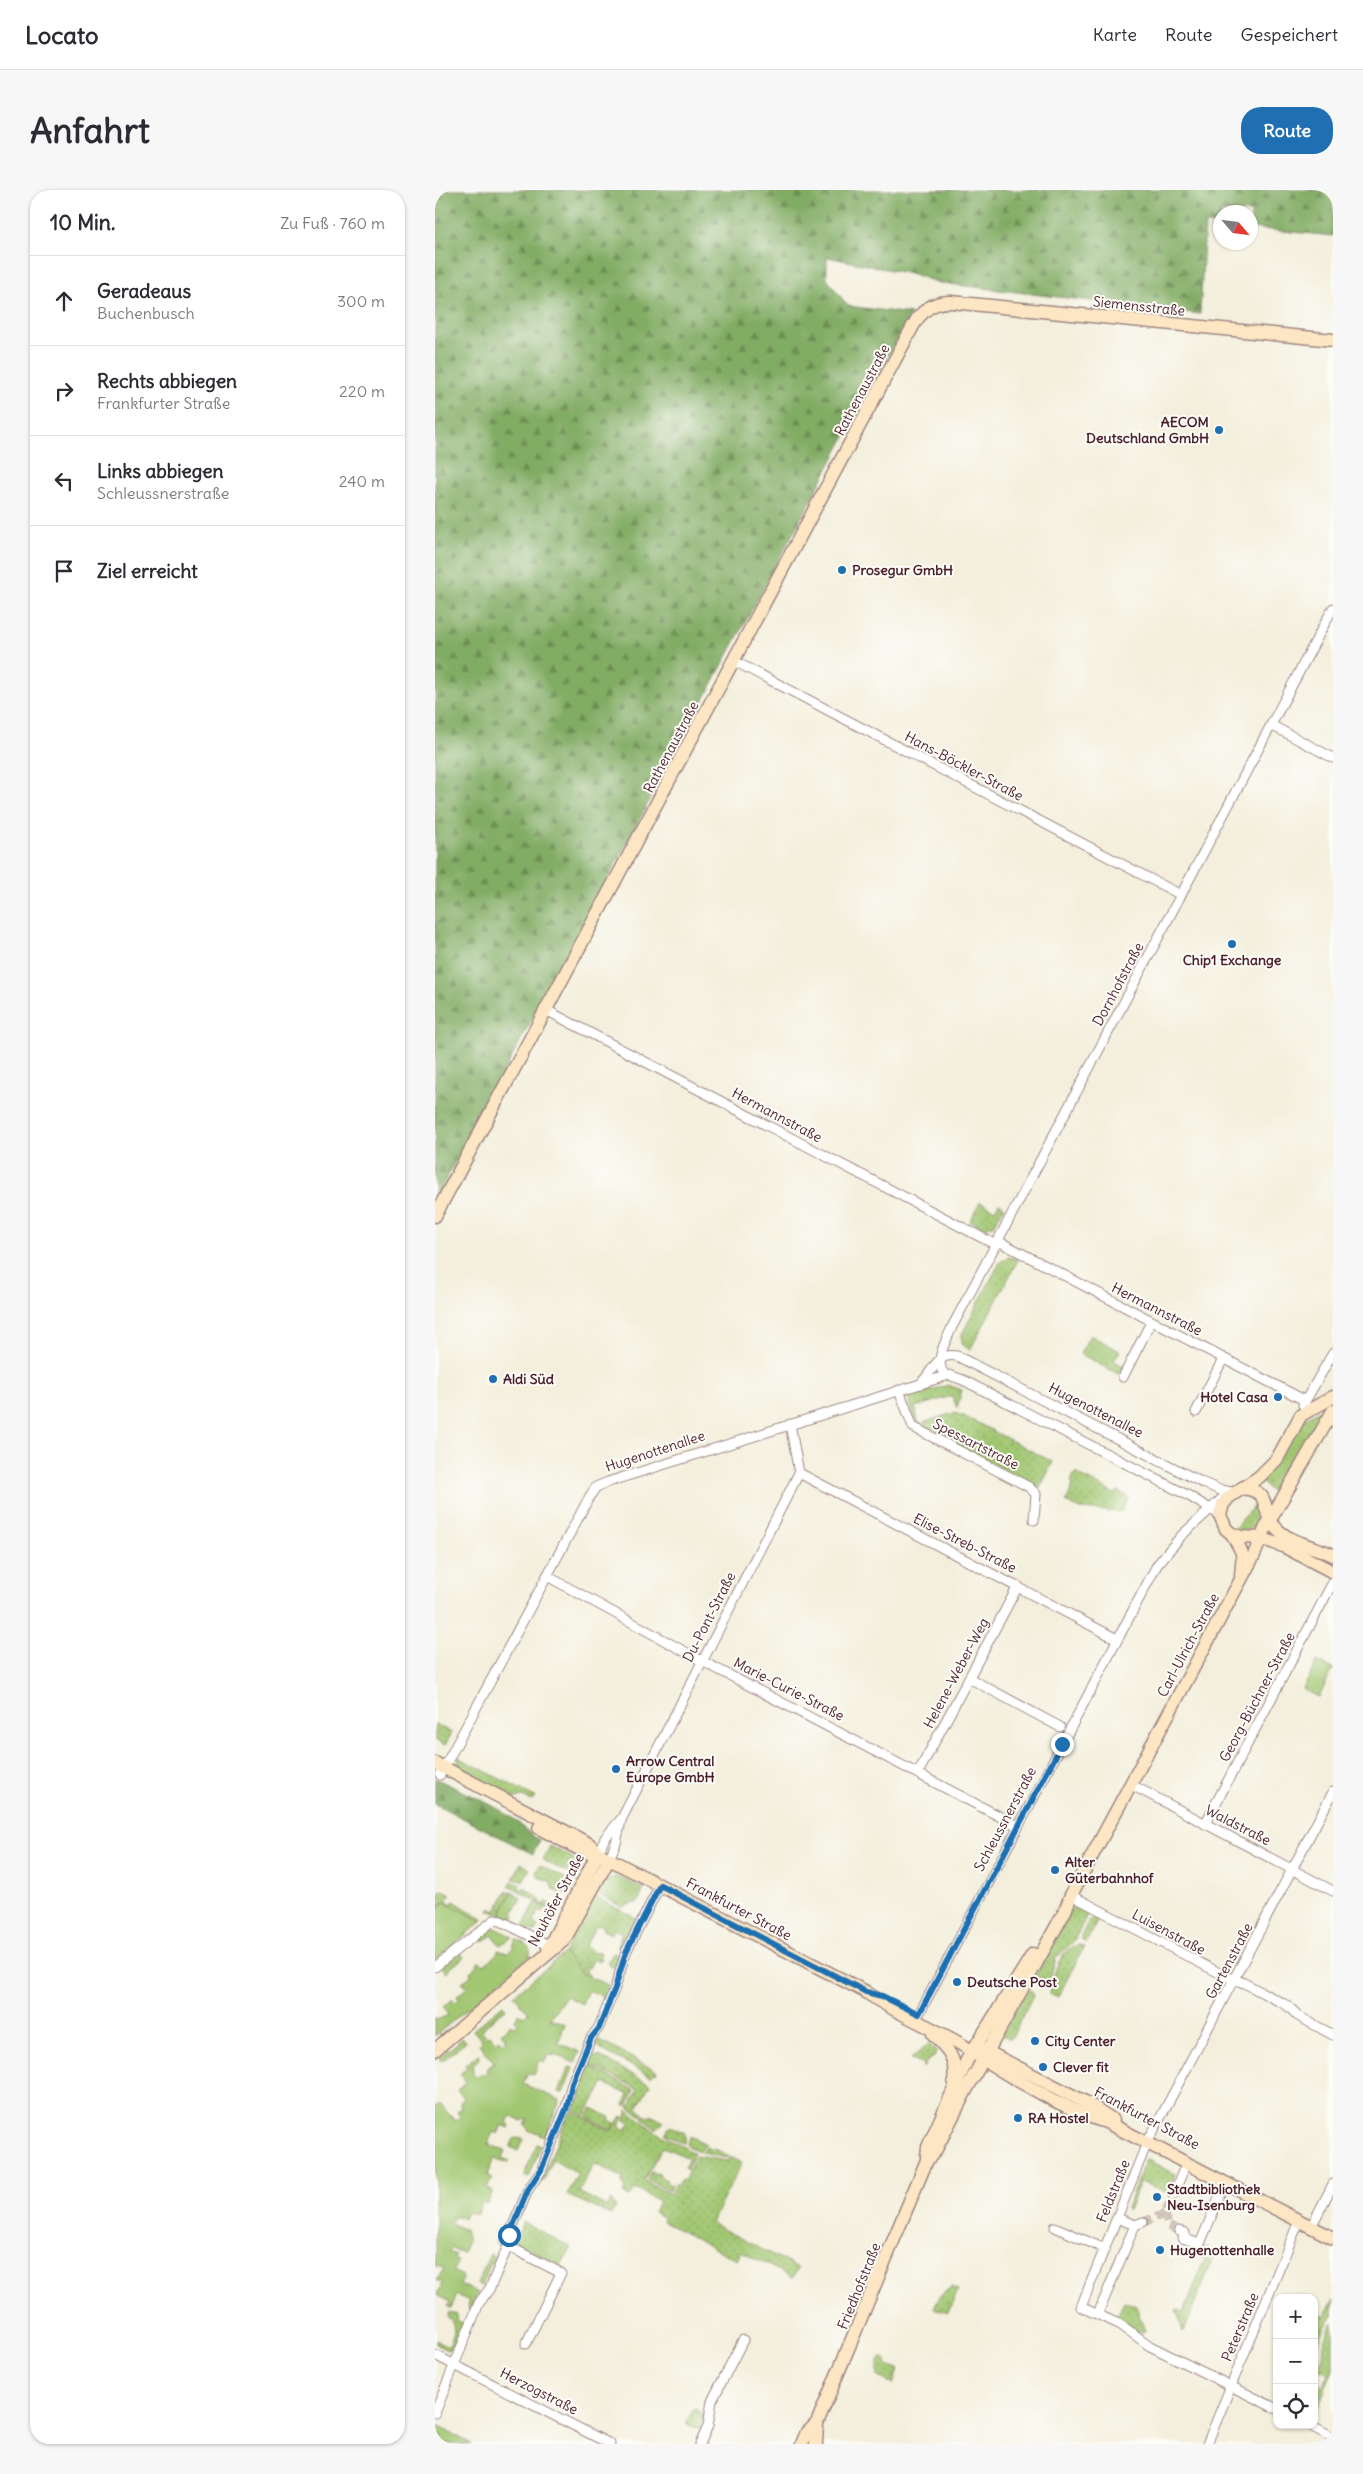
<!DOCTYPE html>
<html lang="de">
<meta charset="utf-8">
<style>
:root{--surface:#fff;--page:#f7f7f7;--text:#2b2b33;--muted:#7c7c81;--line:#e1e1e2;--accent:#1f6fb2}
body{margin:0;font-family:Delius,sans-serif;background:var(--page);color:var(--text)}
.controls{position:absolute;right:15px;bottom:15px;display:grid;overflow:hidden;border-radius:10px;box-shadow:0 1px 4px #0004}
.controls button{width:45px;height:45px;display:grid;place-items:center;padding:0;border:0;border-bottom:1px solid var(--line);background:var(--surface);color:var(--text);font:25px sans-serif}
.compass{position:absolute;left:778px;top:15px;width:45px;height:45px;border-radius:50%;background:var(--surface);box-shadow:0 1px 4px #0004;rotate:118deg}
.stop{position:absolute;width:15px;height:15px;margin:-11px;border:4px solid #1f6fb2;border-radius:50%;background:#fff}
.stop.end{background:#1f6fb2;border-color:#fff;box-shadow:0 1px 5px #0008}
.list{margin:0;padding:0;list-style:none}
h2{display:flex;justify-content:space-between;align-items:center;height:65px;margin:0;padding:0 20px;font-size:21px}
h2 small{font-size:16px;font-weight:400;color:var(--muted)}
.list li{display:grid;grid-template-columns:32px 1fr auto;gap:15px;align-items:center;box-sizing:border-box;height:90px;padding:0 20px;border-top:1px solid var(--line)}
.list b{display:block;font-size:19px;white-space:nowrap}
.list p{margin:0;font-size:16px;white-space:nowrap;color:var(--muted)}
.list em{font-size:16px;font-style:normal;color:var(--muted)}
.icon{flex:none;width:28px;height:28px;fill:none;stroke:currentColor;stroke-width:2;stroke-linecap:round;stroke-linejoin:round}
.map{position:relative;flex:none;width:898px;height:2254px;overflow:hidden;border-radius:20px}
header{display:flex;align-items:center;gap:30px;box-sizing:border-box;height:70px;padding:0 25px;background:var(--surface);border-bottom:1px solid var(--line)}
header strong{font-size:24px}
nav{display:flex;gap:28px;margin-inline-start:auto;font-size:18px}
.intro{display:flex;align-items:center;justify-content:space-between;box-sizing:border-box;height:120px;padding:0 30px}
h1{margin:0;font-size:35px}
.button{padding:12px 22px;border-radius:20px;background:var(--accent);color:#fff;font-size:18px;font-weight:700}
main{display:flex;gap:30px;padding:0 30px}
aside{flex:1;background:var(--surface);border-radius:20px;box-shadow:0 1px 4px #0004}
.map>svg:first-child{display:block}
</style>
<header>
<strong>Locato</strong>
<nav><a>Karte</a><a>Route</a><a>Gespeichert</a></nav>
</header>
<div class="intro"><h1>Anfahrt</h1><a class="button">Route</a></div>
<main>
<aside>
<h2>10 Min.<small>Zu Fuß · 760 m</small></h2>
<ul class="list">
<li><svg class="icon" aria-label="ahead" viewBox="0 0 24 24"><path d="M12 20V5M6 11l6-6 6 6"/></svg><div><b>Geradeaus</b><p>Buchenbusch</p></div><em>300 m</em></li>
<li><svg class="icon" aria-label="right" viewBox="0 0 24 24"><path d="M7 20v-9h11M14 6l5 5-5 5"/></svg><div><b>Rechts abbiegen</b><p>Frankfurter Straße</p></div><em>220 m</em></li>
<li><svg class="icon" aria-label="left" viewBox="0 0 24 24"><path d="M17 20v-9H6M10 6l-5 5 5 5"/></svg><div><b>Links abbiegen</b><p>Schleussnerstraße</p></div><em>240 m</em></li>
<li><svg class="icon" aria-label="arrive" viewBox="0 0 24 24"><path d="M6 21V4h12l-3 4 3 4H6"/></svg><div><b>Ziel erreicht</b></div></li>
</ul>
</aside>
<div class="map">
<svg width="898" height="2254" viewBox="0 0 898 2254">
<defs>
<pattern id="grass-dots" width="8" height="8" patternUnits="userSpaceOnUse" patternTransform="scale(1.25)"><rect width="8" height="8" fill="#a2c772"/><path d="M2 2h.1M6 6h.1" fill="none" stroke="#8daa63" stroke-width="1.8" stroke-linecap="round"/></pattern>
<pattern id="forest-firs" width="22" height="20" patternUnits="userSpaceOnUse" patternTransform="scale(1.25)"><rect width="22" height="20" fill="#81ac64"/><path d="M5 1l3.5 6h-7zM16 11l3.5 6h-7z" fill="#6c8b53"/></pattern>
<pattern id="cemetery-stones" width="16" height="16" patternUnits="userSpaceOnUse" patternTransform="scale(1.25)"><rect width="16" height="16" fill="#a2c772"/><path d="M2 7V4a2 2 0 0 1 4 0v3zM10 15v-3a2 2 0 0 1 4 0v3z" fill="#8daa63"/></pattern>
</defs>
<rect width="100%" height="100%" fill="#fdfcf7"/>
<filter id="ink" filterUnits="userSpaceOnUse"><feTurbulence type="fractalNoise" baseFrequency=".02" numOctaves="2"/><feDisplacementMap in="SourceGraphic" scale="10" xChannelSelector="R" yChannelSelector="G"/><feConvolveMatrix kernelMatrix="1 2 1 2 8 2 1 2 1" color-interpolation-filters="sRGB"/></filter>
<filter id="wash" filterUnits="userSpaceOnUse"><feTurbulence type="fractalNoise" baseFrequency=".0096" numOctaves="4" result="noise"/><feDisplacementMap in="SourceGraphic" scale="20" xChannelSelector="R" yChannelSelector="G"/><feGaussianBlur stdDeviation="1.12" result="paint"/><feColorMatrix in="noise" values="0 0 0 0 0 0 0 0 0 0 0 0 0 0 0 0 0 1.4 0 .05"/><feComposite in="paint" operator="in"/></filter>
<g filter="url(#wash)">
<rect width="100%" height="100%" fill="#f3efdc"/>
<g fill="url(#grass-dots)" stroke="#76734e">
<polygon points="545,1012 560,1020 564,1013 570,1017 558,1035 550,1038 535,1031"/>
<polygon points="574,1067 583,1070 535,1160 527,1154 527,1144 565,1072"/>
<polygon points="655,1145 685,1161 679,1171 689,1176 685,1185 645,1164"/>
<polygon points="513,1195 527,1200 522,1218 517,1206 480,1217 484,1234 518,1223 527,1225 618,1272 605,1298 481,1234 473,1207"/>
<polygon points="892,1216 894,1217 843,1308 824,1290 872,1227"/>
<polygon points="640,1283 680,1304 682,1301 694,1307 686,1322 645,1319 631,1312 638,1295 636,1290"/>
<polygon points="823,1311 827,1322 822,1335 810,1341 799,1339"/>
<polygon points="0,1534 17,1543 10,1555 0,1550"/>
<polygon points="23,1567 100,1607 97,1611 88,1607 77,1608 24,1579"/>
<polygon points="115,1656 146,1672 148,1675 146,1683 138,1686 108,1670"/>
<polygon points="86,1673 95,1679 88,1691 78,1689"/>
<polygon points="105,1675 141,1694 135,1705 131,1703 130,1705 127,1700 126,1703 118,1700 115,1691 102,1687 104,1684 101,1682"/>
<polygon points="181,1686 209,1699 203,1712 187,1717 163,1704 169,1692"/>
<polygon points="77,1691 85,1695 84,1698 87,1700 89,1697 106,1710 105,1713 110,1715 111,1712 120,1717 119,1720 124,1723 127,1720 125,1724 74,1696"/>
<polygon points="7,1700 16,1705 11,1709 15,1714 19,1711 48,1729 47,1731 9,1712 0,1720 0,1713"/>
<polygon points="72,1700 77,1702 67,1721 69,1725 54,1721 55,1718 61,1721"/>
<polygon points="160,1707 201,1728 187,1759 182,1756 187,1743 179,1739 176,1744 168,1740 169,1737 164,1735 160,1737 150,1756 159,1763 162,1761 166,1763 164,1768 167,1769 165,1772 159,1769 154,1778 151,1777 150,1781 155,1788 147,1784 129,1763"/>
<polygon points="644,1716 654,1721 639,1751 621,1768 614,1792 606,1789 605,1791 609,1794 608,1796 599,1788 635,1720"/>
<polygon points="659,1728 663,1730 651,1753 647,1750 646,1746 655,1730"/>
<path d="M644 1755 649 1757 623 1807 614 1803C618 1788 624 1757 644 1755Z"/>
<polygon points="179,1762 185,1765 180,1776 176,1777 172,1772"/>
<polygon points="594,1800 597,1801 598,1805 577,1847 574,1848 567,1845 590,1804"/>
<polygon points="163,1850 222,1881 221,1883 219,1882 216,1886 167,1860 162,1854"/>
<polygon points="493,1854 502,1861 499,1867 492,1871 488,1878 488,1875 476,1869"/>
<polygon points="164,1866 215,1894 202,1918 208,1922 206,1926 194,1917 203,1899 154,1874 156,1867"/>
<polygon points="153,1875 199,1900 192,1916 189,1915 194,1905 169,1893 150,1926 136,1918"/>
<polygon points="157,1918 175,1927 174,1930 180,1933 177,1940 152,1927"/>
<polygon points="135,1920 176,1941 186,1926 189,1927 184,1936 191,1940 195,1933 190,1930 193,1920 221,1942 259,1963 252,1980 249,1978 254,1968 228,1957 209,1990 235,2004 240,1994 243,1995 246,1989 249,1991 261,1966 293,1971 295,1967 307,1973 276,2033 363,2078 358,2088 306,2061 302,2070 227,2031 229,2028 219,2022 224,2011 200,1999 195,2007 189,2004 191,1999 186,1991 187,1988 159,1973 144,2002 172,2017 176,2010 181,2017 176,2025 132,2005 143,1984 118,1970 109,1991 106,1991"/>
<polygon points="209,1925 215,1927 216,1925 229,1932 221,1939 207,1928"/>
<polygon points="235,1936 250,1943 249,1954 230,1944"/>
<polygon points="255,1946 271,1954 264,1962 251,1955"/>
<polygon points="271,1957 277,1960 278,1958 294,1966 292,1968 267,1963"/>
<polygon points="711,1969 740,1984 733,2003 705,1992 693,2020 691,2018"/>
<polygon points="216,1982 226,1985 225,1987 232,1990 231,1993 237,1995 234,2001 212,1989"/>
<polygon points="88,2032 136,2057 126,2076 80,2052"/>
<polygon points="767,2057 781,2062 748,2143 741,2119 749,2122 770,2069 763,2066"/>
<polygon points="516,2097 523,2100 513,2123 499,2118 505,2106"/>
<polygon points="898,2110 898,2126 885,2145 883,2157 879,2153 885,2139 879,2135 879,2122 890,2127"/>
<polygon points="689,2111 701,2116 710,2141 705,2143 681,2129"/>
<path d="M898 2133V2180L881 2222 879 2216 886 2203 880 2200 882 2194 889 2197 894 2183 884 2179C893 2161 883 2153 898 2133Z"/>
<polygon points="446,2167 452,2170 453,2175 463,2179 458,2194 443,2187 443,2175"/>
<polygon points="259,2218 269,2224 266,2239 251,2234"/>
</g>
<g fill="url(#forest-firs)" stroke="#666648">
<polygon points="0,0 898,0 898,46 816,38 816,22 786,22 785,35 770,34 765,124 505,93 480,85 392,67 392,89 413,116 476,124 0,1010"/>
<path d="M0 1588C24 1600 52 1611 75 1626 86 1634 93 1644 105 1650L98 1664 0 1614Z"/>
</g>
<polygon fill="url(#cemetery-stones)" stroke="#76734e" points="0,2235 37,2254 0,2254"/>
<g fill="#a2c772" stroke="#76734e">
<polygon points="882,1471 898,1479 884,1507 868,1499"/>
<polygon points="77,1702 86,1708 78,1723 80,1725 78,1730 69,1725 67,1721"/>
<polygon points="9,1712 47,1731 0,1770 0,1720"/>
<polygon points="101,1712 112,1718 107,1722 104,1721 99,1731 103,1737 100,1742 88,1736"/>
<polygon points="60,1738 78,1747 65,1755 57,1745 48,1752 44,1747 53,1739"/>
<polygon points="81,1749 95,1757 95,1766 0,1846 0,1828 2,1830 13,1825 8,1817 18,1809 21,1812 24,1809 22,1806 33,1797 27,1792 36,1786 35,1782 43,1775 42,1773 45,1771 49,1775 63,1763 63,1760 72,1763 77,1759"/>
<polygon points="25,1762 29,1767 11,1782 7,1777"/>
<polygon points="129,1763 147,1784 173,1795 168,1806 153,1800 147,1814 131,1806 115,1829 130,1834 123,1853 145,1862 140,1873 119,1864 118,1866 113,1864 110,1872 104,1870 99,1885 93,1883 88,1894 125,1910 110,1947 104,1945 105,1943 93,1941 93,1938 90,1935 93,1929 85,1931 75,1926 72,1933 75,1935 74,1938 67,1935 63,1944 58,1942 53,1954 70,1961 67,1968 75,1971 70,1973 59,1969 52,1985 57,1988 52,1999 58,2001 52,2014 46,2012 43,2024 32,2022 29,2029 20,2025 16,2033 30,2040 33,2051 28,2063 16,2058 14,2062 21,2065 19,2069 23,2071 18,2081 28,2086 25,2094 43,2103 35,2122 32,2116 34,2111 22,2105 16,2119 13,2117 15,2112 2,2105 8,2093 2,2090 9,2078 0,2076 0,1917 5,1914 20,1931 25,1927 22,1921 27,1918 25,1912 29,1908 22,1900 31,1892 25,1884 32,1878 30,1875 44,1864 45,1868 37,1875 39,1886 52,1883 51,1879 59,1872 44,1854 47,1851 38,1840 68,1815 71,1819 61,1826 46,1840 52,1847 55,1845 61,1852 65,1849 69,1853 72,1850 66,1843 76,1834 79,1837 82,1834 80,1830 84,1823 89,1827 94,1823 79,1805"/>
<polygon points="28,1848 31,1852 7,1871 4,1868"/>
<polygon points="134,1877 138,1878 128,1903 124,1902"/>
<polygon points="82,1948 88,1949 83,1961 75,1957 79,1949"/>
<polygon points="102,1954 106,1956 94,1987 89,1985"/>
<polygon points="69,2032 74,2034 64,2055 60,2053"/>
<polygon points="55,2064 59,2066 46,2096 42,2094"/>
<path d="M14 2122 21 2125 23 2131 30 2134 19 2158 12 2160 0 2154V2150L14 2156C19 2145 22 2136 12 2126Z"/>
</g>
</g>
<g filter="url(#ink)">
<g fill="none" stroke-linecap="round" stroke-linejoin="round">
<g stroke="#d1c5b9" stroke-width="9" stroke-dasharray="9 4.5" stroke-linecap="butt">
<polyline points="730,2024 733,2036 744,2041"/>
<polyline points="708,2032 730,2024 738,2005"/>
</g>
<g stroke="#9e8784" stroke-width="11">
<g id="street">
<polyline points="299,471 746,705"/>
<polyline points="836,535 898,568"/>
<polyline points="111,820 561,1055"/>
<polyline points="563,1051 869,1210"/>
<path d="M510 1185C498 1171 511 1152 517 1137L898 418"/>
<polyline points="688,1187 716,1132"/>
<path d="M487 1192C499 1180 502 1162 522 1166L766 1292 785 1300 797 1302"/>
<polyline points="464,1200 478,1237 594,1297 601,1304 599,1330"/>
<polyline points="868,1215 898,1163"/>
<polyline points="761,1222 788,1169"/>
<polyline points="364,1283 682,1449"/>
<polyline points="112,1386 267,1471 583,1636"/>
<polyline points="534,1488 625,1537"/>
<polyline points="483,1583 583,1396"/>
<polyline points="5,1585 155,1306 161,1297 173,1292 514,1185 528,1190 754,1306 785,1325"/>
<polyline points="695,1594 898,1701"/>
<polyline points="770,1634 898,1392"/>
<polyline points="163,1663 170,1648 187,1628 364,1283 355,1234"/>
<polyline points="174,1669 181,1653 186,1631"/>
<polyline points="636,1705 790,1786 809,1793 853,1816 863,1826 898,1845"/>
<polyline points="0,1777 59,1730 66,1731 119,1758"/>
<polyline points="484,1824 722,1375 746,1346 791,1305"/>
<polyline points="738,2005 748,1981"/>
<polyline points="682,2028 700,2035 708,2032"/>
<polyline points="620,2037 670,2059"/>
<polyline points="876,2037 898,1994"/>
<polyline points="744,2041 750,2043 748,2048 764,2054"/>
<polyline points="73,2056 126,2083 91,2154"/>
<polyline points="764,2056 787,2001"/>
<polyline points="663,2124 700,2035"/>
<polyline points="0,2165 175,2254"/>
<polyline points="842,2219 715,2156 686,2135 646,2117 712,1953 898,1602"/>
<polyline points="0,2223 44,2113 55,2098 73,2056 74,2045 93,2000 106,1981 131,1917 137,1893 156,1848 164,1837 180,1798 191,1762 225,1695"/>
<polyline points="874,2235 898,2248"/>
<polyline points="265,2254 273,2236 277,2211 308,2150"/>
<polyline points="772,2254 864,2031"/>
</g>
</g>
<g stroke="#9e8784" stroke-width="15">
<g id="secondary">
<path d="M0 1026 478 136C486 121 499 111 516 112L898 150"/>
<polyline points="898,1207 866,1225 842,1269 824,1287 794,1307 788,1314 785,1325 791,1339 797,1344 806,1347 825,1348 848,1356 898,1382"/>
<path d="M807 1298C838 1301 825 1320 839 1336 853 1353 879 1356 898 1365"/>
<path d="M797 1344C808 1365 809 1359 806 1385"/>
<path d="M0 1573 154 1654 163 1663 174 1669 431 1802C459 1822 492 1835 522 1852 532 1857 541 1865 551 1871 582 1891 636 1922 671 1932L898 2048"/>
<polyline points="104,1638 150,1662 163,1663"/>
<polyline points="113,1759 163,1663"/>
<path d="M498 1844C513 1859 522 1868 519 1891"/>
<polyline points="547,1859 652,1913 678,1930"/>
<polyline points="0,1860 129,1750 174,1669"/>
<polyline points="492,1966 493,1957 532,1870 598,1764"/>
<polyline points="367,2254 371,2244 382,2233 492,1970 500,1961 530,1902 630,1721 636,1705 818,1367 831,1337 898,1221"/>
<polyline points="381,2254 382,2233"/>
</g>
</g>
<use href="#street" stroke="#fff" stroke-width="9"/>
<use href="#secondary" stroke="#fce6c4" stroke-width="12"/>
</g>
</g>
<g fill="none" stroke-linecap="round" stroke-linejoin="round" filter="url(#ink)">
<polyline stroke="#1f6fb2" stroke-width="6" points="74,2045 93,2000 106,1980 132,1917 137,1893 156,1848 164,1838 180,1798 191,1762 225,1695 431,1802 447,1806 484,1824 627,1554"/>
</g>
<g fill="#1f6fb2" stroke="#fdfcf7" stroke-width="2">
<circle cx="784" cy="240" r="5"/>
<circle cx="407" cy="380" r="5"/>
<circle cx="797" cy="754" r="5"/>
<circle cx="58" cy="1189" r="5"/>
<circle cx="843" cy="1207" r="5"/>
<circle cx="181" cy="1579" r="5"/>
<circle cx="620" cy="1680" r="5"/>
<circle cx="522" cy="1792" r="5"/>
<circle cx="600" cy="1851" r="5"/>
<circle cx="608" cy="1877" r="5"/>
<circle cx="583" cy="1928" r="5"/>
<circle cx="722" cy="2007" r="5"/>
<circle cx="725" cy="2060" r="5"/>
</g>
<g text-anchor="middle" dominant-baseline="central" stroke-width="4" stroke-linejoin="round" paint-order="stroke">
<g font-size="14" fill="#4a1f2b" stroke="#fdfcf7">
<text transform="translate(704 116) rotate(6)">Siemensstraße</text>
<text transform="translate(427 200) rotate(-62)">Rathenaustraße</text>
<text transform="translate(236 557) rotate(-62)">Rathenaustraße</text>
<text transform="translate(529 576) rotate(28)">Hans-Böckler-Straße</text>
<text transform="translate(683 794) rotate(-62)">Dornhofstraße</text>
<text transform="translate(342 925) rotate(28)">Hermannstraße</text>
<text transform="translate(722 1119) rotate(27)">Hermannstraße</text>
<text transform="translate(661 1220) rotate(27)">Hugenottenallee</text>
<text transform="translate(541 1254) rotate(27)">Spessartstraße</text>
<text transform="translate(220 1261) rotate(-18)">Hugenottenallee</text>
<text transform="translate(530 1353) rotate(27)">Elise-Streb-Straße</text>
<text transform="translate(274 1427) rotate(-63)">Du-Pont-Straße</text>
<text transform="translate(753 1455) rotate(-62)">Carl-Ulrich-Straße</text>
<text transform="translate(521 1483) rotate(-62)">Helene-Weber-Weg</text>
<text transform="translate(354 1499) rotate(27)">Marie-Curie-Straße</text>
<text transform="translate(822 1507) rotate(-62)">Georg-Büchner-Straße</text>
<text transform="translate(570 1629) rotate(-62)">Schleussnerstraße</text>
<text transform="translate(803 1635) rotate(27)">Waldstraße</text>
<text transform="translate(121 1710) rotate(-62)">Neuhöfer Straße</text>
<text transform="translate(304 1719) rotate(28)">Frankfurter Straße</text>
<text transform="translate(734 1742) rotate(28)">Luisenstraße</text>
<text transform="translate(794 1771) rotate(-62)">Gartenstraße</text>
<text transform="translate(712 1928) rotate(28)">Frankfurter Straße</text>
<text transform="translate(678 2001) rotate(-68)">Feldstraße</text>
<text transform="translate(424 2096) rotate(-68)">Friedhofstraße</text>
<text transform="translate(805 2137) rotate(-67)">Peterstraße</text>
<text transform="translate(104 2201) rotate(27)">Herzogstraße</text>
</g>
<g font-size="14" font-weight="bold" fill="#4a1f2b" stroke="#fdfcf7" text-anchor="start">
<text x="774" y="232" text-anchor="end">AECOM<tspan x="774" dy="16">Deutschland GmbH</tspan></text>
<text x="417" y="380">Prosegur GmbH</text>
<text x="797" y="770" text-anchor="middle">Chip1 Exchange</text>
<text x="68" y="1189">Aldi Süd</text>
<text x="833" y="1207" text-anchor="end">Hotel Casa</text>
<text x="191" y="1571">Arrow Central<tspan x="191" dy="16">Europe GmbH</tspan></text>
<text x="630" y="1672">Alter<tspan x="630" dy="16">Güterbahnhof</tspan></text>
<text x="532" y="1792">Deutsche Post</text>
<text x="610" y="1851">City Center</text>
<text x="618" y="1877">Clever fit</text>
<text x="593" y="1928">RA Hostel</text>
<text x="732" y="1999">Stadtbibliothek<tspan x="732" dy="16">Neu-Isenburg</tspan></text>
<text x="735" y="2060">Hugenottenhalle</text>
</g>
</g>
</svg>
<div class="controls">
<button>+</button>
<button>−</button>
<button><svg class="icon" aria-label="locate" viewBox="0 0 24 24"><circle cx="12" cy="12" r="6"/><path d="M12 2v4M12 18v4M2 12h4M18 12h4"/></svg></button>
</div>
<svg class="compass" viewBox="-18 -18 36 36"><path d="M0-13l5 13h-10z" fill="#e53935"/><path d="M0 13l5-13h-10z" fill="#7c7c81"/></svg>
<div class="stop" style="left:74px;top:2045px"></div>
<div class="stop end" style="left:627px;top:1554px"></div>
</div>
</main>
